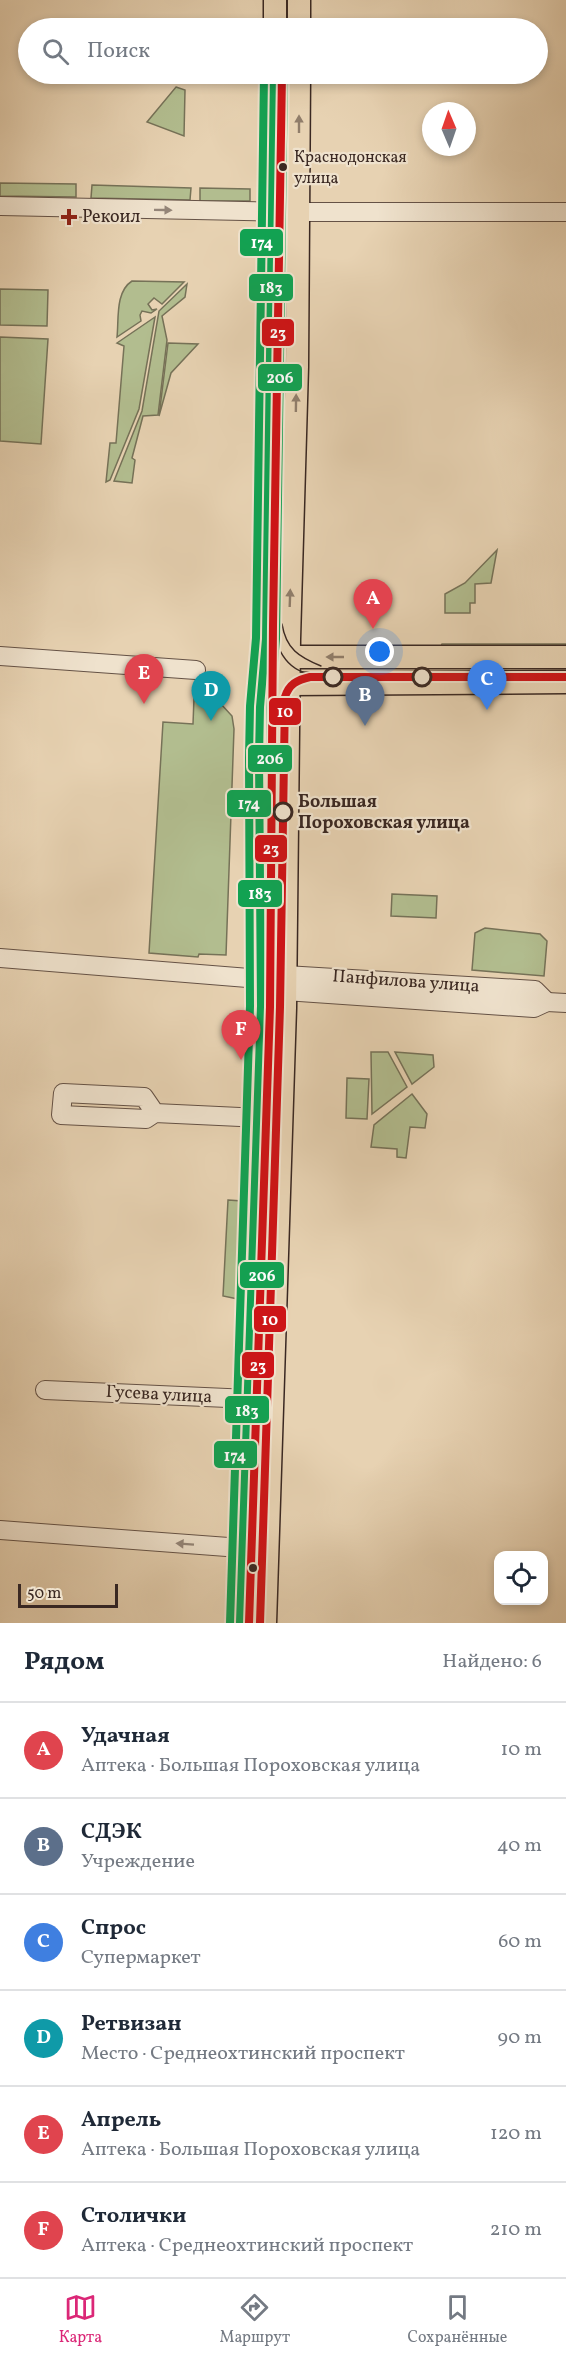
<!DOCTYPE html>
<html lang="ru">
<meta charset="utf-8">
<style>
:root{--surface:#fff;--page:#f6f6f7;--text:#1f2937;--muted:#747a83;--line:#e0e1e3;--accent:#db2777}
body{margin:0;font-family:Vollkorn,serif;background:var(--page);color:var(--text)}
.controls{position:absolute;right:18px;bottom:18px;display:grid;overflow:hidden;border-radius:12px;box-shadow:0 3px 9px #0003}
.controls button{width:54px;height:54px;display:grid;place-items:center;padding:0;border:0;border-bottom:2px solid var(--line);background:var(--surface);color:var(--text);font:30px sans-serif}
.compass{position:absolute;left:422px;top:102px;width:54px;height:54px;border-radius:50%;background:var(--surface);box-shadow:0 3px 9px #0003;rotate:358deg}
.scale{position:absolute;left:18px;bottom:15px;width:100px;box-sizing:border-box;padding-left:6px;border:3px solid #3a2822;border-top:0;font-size:16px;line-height:21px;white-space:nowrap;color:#3a2822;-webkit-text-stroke:4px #efe2cd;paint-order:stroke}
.you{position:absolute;left:380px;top:652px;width:21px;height:21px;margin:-15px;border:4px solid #fff;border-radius:50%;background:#1a73e8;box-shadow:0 0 0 9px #1a73e833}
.badge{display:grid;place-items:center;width:39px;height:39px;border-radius:50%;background:var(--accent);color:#fff;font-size:20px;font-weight:700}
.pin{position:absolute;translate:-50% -50px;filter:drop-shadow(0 2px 3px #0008)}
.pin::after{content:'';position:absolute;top:32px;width:21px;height:18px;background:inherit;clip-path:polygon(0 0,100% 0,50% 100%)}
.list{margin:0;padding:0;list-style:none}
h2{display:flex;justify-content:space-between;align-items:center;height:78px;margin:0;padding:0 24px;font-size:26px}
h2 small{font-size:20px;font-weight:400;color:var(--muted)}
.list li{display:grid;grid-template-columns:39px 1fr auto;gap:18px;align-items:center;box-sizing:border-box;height:96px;padding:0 24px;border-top:2px solid var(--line)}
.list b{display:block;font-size:22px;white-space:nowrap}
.list p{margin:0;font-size:20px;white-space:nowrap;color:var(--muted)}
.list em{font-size:20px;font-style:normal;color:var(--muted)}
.icon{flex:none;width:33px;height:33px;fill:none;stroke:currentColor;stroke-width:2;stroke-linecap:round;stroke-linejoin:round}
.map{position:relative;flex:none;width:566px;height:1623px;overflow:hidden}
.search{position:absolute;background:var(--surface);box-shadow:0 3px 9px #0003;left:18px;right:18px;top:18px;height:66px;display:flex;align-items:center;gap:15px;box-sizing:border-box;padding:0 21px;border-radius:33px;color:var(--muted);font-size:22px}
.sheet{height:654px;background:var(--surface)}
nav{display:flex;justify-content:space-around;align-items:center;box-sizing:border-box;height:84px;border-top:2px solid var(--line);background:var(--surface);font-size:16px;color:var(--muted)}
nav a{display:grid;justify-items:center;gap:3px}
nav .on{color:var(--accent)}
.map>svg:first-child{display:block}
</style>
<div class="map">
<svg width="566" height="1623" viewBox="0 0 566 1623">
<rect width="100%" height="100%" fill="#e7d2b2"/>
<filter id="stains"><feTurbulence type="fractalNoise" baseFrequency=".00333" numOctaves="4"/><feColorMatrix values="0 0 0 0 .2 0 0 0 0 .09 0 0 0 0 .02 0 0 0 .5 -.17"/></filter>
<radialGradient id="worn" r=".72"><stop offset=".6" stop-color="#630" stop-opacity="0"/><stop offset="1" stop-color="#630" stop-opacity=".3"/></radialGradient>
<g fill="#b2bd8f" stroke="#767258" stroke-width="1.5">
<polygon points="176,87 185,90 184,136 147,122"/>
<polygon points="0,183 76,184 76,197 0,196"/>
<polygon points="92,185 191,188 190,200 91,198"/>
<polygon points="200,188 250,189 250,201 200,201"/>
<path d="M132 281 184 282 162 304 154 298 148 304 152 310 157 309 151 313 142 311 140 315 141 321 117 337C119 319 115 292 132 281Z"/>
<polygon points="187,284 185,297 162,316 167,340 158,415 143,416 132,458 135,460 132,483 114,481 142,411 159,311"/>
<polygon points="0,289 48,290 47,326 0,325"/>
<polygon points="155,317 139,409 110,480 106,482 110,443 116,443 124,346 117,343"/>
<polygon points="0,337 48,339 41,444 0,441"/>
<polygon points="168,343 198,344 171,373 159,416"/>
<polygon points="497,550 491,583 475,584 475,603 470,603 470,613 445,613 445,594 465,583"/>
<polygon points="442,644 566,644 566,649 440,648"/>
<polygon points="194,698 220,703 232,716 234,729 226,955 199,954 198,957 149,953 163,722 193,724"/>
<polygon points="392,894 437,896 436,918 391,916"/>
<polygon points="485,928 540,934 547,941 544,976 472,970 475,933"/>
<polygon points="371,1052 388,1052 407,1087 372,1114"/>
<polygon points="395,1052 433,1055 434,1067 412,1084"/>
<polygon points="347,1078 369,1079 367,1119 346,1118"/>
<polygon points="412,1094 427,1114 425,1128 410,1127 406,1158 397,1157 397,1149 371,1147 374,1125"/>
<polygon points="228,1200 242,1201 238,1299 223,1296"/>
</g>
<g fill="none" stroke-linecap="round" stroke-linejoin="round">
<g stroke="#655246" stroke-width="20">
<g id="minor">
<polyline points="0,206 289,212 566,212"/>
<polyline points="0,656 196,670"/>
<polyline points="0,958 261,979"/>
<polygon points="285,975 535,990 547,1002 534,1008 285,991 261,979"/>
<polyline points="547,1002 566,1003"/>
<polyline points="155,1113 144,1097 63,1093 61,1115 146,1119 155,1113 282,1119"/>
<polyline points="45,1390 273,1400"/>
<polyline points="0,1530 268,1550"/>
</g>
</g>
<g stroke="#3a2822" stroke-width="25">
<g id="major">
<polyline points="275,28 275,0"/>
<polyline points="299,28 299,0"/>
<polyline points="276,664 289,657 566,657"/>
<polyline points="276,676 289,684 566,682"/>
<polyline points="240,1623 261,1006 259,758 260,707 266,639 274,74"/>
<polyline points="265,1623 285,1008 289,639 297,367 299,74"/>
</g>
</g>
<use href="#minor" stroke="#efe2cd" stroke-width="18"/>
<use href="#major" stroke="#e7d2b2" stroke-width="22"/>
<g stroke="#3a2822" stroke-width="1.5">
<path d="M282 624C286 649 299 657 321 666"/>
<path d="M273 626C277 654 290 675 321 675"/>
</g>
<g stroke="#efe2cd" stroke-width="12">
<polyline id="bus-1" points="240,1623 261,1006 259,758 260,707 266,639 274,74"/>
</g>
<g stroke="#efe2cd" stroke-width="12">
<polyline id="bus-2" points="251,1623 271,1006 270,758 270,708 276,639 284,74"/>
</g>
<g stroke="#efe2cd" stroke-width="12">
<polyline id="bus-3" points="230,1623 250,1006 249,758 250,706 256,638 264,74"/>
</g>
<use href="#bus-1" stroke="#12a252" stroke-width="8"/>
<use href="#bus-2" stroke="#12a252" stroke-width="8"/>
<use href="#bus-3" stroke="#12a252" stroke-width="8"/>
<g stroke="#efe2cd" stroke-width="12">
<polyline id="tram-1" points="249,1623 270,1007 273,626 282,74"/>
</g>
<g stroke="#efe2cd" stroke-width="12">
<path id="tram-2" d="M260 1623 280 1007 285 697C289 684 297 680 310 677H566"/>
</g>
<use href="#tram-1" stroke="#ce1417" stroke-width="8"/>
<use href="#tram-2" stroke="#ce1417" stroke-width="8"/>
</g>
<defs><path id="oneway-solid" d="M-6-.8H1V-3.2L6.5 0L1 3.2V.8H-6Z" transform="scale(1.5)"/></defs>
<g fill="#907d6a">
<use href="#oneway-solid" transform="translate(299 124) rotate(-90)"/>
<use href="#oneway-solid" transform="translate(296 403) rotate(-89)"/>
<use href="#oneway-solid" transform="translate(290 598) rotate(-88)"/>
<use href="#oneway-solid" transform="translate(335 657) rotate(-180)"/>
</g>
<g fill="#948578">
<use href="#oneway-solid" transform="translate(163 210) rotate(1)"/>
<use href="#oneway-solid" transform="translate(185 1544) rotate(-176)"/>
</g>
<g fill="#3a2822" stroke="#efe2cd" stroke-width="2">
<circle cx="283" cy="167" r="5"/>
<circle cx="253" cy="1568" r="5"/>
</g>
<path fill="#8f2418" stroke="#efe2cd" stroke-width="2" d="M66 208h6v6h6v6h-6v6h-6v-6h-6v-6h6z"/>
<g fill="#efe2cd" stroke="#3a2822" stroke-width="3">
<circle cx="333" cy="677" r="9"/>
<circle cx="422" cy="677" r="9"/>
<circle cx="283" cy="812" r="9"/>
</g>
<g text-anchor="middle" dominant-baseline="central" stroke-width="4.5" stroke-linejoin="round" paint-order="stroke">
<g font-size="16" fill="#3a2822" stroke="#efe2cd" text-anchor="start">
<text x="294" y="158">Краснодонская<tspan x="294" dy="21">улица</tspan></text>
</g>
<g font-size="18" fill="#3a2822" stroke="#efe2cd" text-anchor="start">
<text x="82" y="217">Рекоил</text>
</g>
<g font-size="18" font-weight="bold" fill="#3a2822" stroke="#efe2cd" text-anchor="start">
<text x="298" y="802">Большая<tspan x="298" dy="21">Пороховская улица</tspan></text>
</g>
<g font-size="18" fill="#3a2822" stroke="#efe2cd">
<text transform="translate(406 982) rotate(4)">Панфилова улица</text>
<text transform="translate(159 1395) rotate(3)">Гусева улица</text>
</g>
</g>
<g stroke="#efe2cd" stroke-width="2">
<rect x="239" y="228" width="45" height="29" rx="6" fill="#12a252"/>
<rect x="248" y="273" width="46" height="29" rx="6" fill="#12a252"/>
<rect x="261" y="318" width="34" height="29" rx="6" fill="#ce1417"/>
<rect x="257" y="363" width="46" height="29" rx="6" fill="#12a252"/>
<rect x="268" y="697" width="34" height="29" rx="6" fill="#ce1417"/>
<rect x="247" y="744" width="46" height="29" rx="6" fill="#12a252"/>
<rect x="226" y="789" width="46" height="29" rx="6" fill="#12a252"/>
<rect x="254" y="834" width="34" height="29" rx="6" fill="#ce1417"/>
<rect x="237" y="879" width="46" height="29" rx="6" fill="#12a252"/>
<rect x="239" y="1261" width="46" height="28" rx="6" fill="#12a252"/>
<rect x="253" y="1305" width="34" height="28" rx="6" fill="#ce1417"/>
<rect x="241" y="1351" width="34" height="28" rx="6" fill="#ce1417"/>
<rect x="224" y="1395" width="46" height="29" rx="6" fill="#12a252"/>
<rect x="213" y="1440" width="45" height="29" rx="6" fill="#12a252"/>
</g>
<g font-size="16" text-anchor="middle" font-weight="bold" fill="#fff">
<text x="262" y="248">174</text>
<text x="271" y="293">183</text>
<text x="278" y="338">23</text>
<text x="280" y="383">206</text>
<text x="285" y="717">10</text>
<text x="270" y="764">206</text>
<text x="249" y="809">174</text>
<text x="271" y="854">23</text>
<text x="260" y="899">183</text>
<text x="262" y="1281">206</text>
<text x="270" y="1325">10</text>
<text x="258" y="1371">23</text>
<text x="247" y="1416">183</text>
<text x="235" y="1461">174</text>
</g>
<rect width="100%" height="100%" filter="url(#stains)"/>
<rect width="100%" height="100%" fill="url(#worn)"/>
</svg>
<div class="controls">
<button><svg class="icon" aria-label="locate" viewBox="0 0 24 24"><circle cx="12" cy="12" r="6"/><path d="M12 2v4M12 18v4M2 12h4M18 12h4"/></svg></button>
</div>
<svg class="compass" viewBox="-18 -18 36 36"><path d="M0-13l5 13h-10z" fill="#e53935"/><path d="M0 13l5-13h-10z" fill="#747a83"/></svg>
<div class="scale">50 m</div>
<div class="you"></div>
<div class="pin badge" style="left:373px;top:629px;background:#e0444e">A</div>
<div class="pin badge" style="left:365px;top:726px;background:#5c6f8a">B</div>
<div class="pin badge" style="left:487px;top:710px;background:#3f7fe0">C</div>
<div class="pin badge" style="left:211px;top:721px;background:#0f9aa8">D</div>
<div class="pin badge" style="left:144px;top:704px;background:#e0444e">E</div>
<div class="pin badge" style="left:241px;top:1060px;background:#e0444e">F</div>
<div class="search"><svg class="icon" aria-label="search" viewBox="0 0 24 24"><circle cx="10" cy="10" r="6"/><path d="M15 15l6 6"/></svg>Поиск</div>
</div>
<section class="sheet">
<h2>Рядом<small>Найдено: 6</small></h2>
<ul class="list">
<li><span class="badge" style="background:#e0444e">A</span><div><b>Удачная</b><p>Аптека · Большая Пороховская улица</p></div><em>10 m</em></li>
<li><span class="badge" style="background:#5c6f8a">B</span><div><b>СДЭК</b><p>Учреждение</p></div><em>40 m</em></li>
<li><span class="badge" style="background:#3f7fe0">C</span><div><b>Спрос</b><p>Супермаркет</p></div><em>60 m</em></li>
<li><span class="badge" style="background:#0f9aa8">D</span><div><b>Ретвизан</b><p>Место · Среднеохтинский проспект</p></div><em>90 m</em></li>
<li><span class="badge" style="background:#e0444e">E</span><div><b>Апрель</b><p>Аптека · Большая Пороховская улица</p></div><em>120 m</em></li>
<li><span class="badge" style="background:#e0444e">F</span><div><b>Столички</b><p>Аптека · Среднеохтинский проспект</p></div><em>210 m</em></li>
</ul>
</section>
<nav>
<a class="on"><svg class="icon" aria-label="map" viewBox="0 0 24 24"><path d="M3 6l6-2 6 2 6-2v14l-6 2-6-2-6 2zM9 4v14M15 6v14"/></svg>Карта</a>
<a><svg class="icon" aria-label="directions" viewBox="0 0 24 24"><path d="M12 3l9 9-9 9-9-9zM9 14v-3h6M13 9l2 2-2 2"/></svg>Маршрут</a>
<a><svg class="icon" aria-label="saved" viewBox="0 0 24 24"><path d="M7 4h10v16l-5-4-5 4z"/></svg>Сохранённые</a>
</nav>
